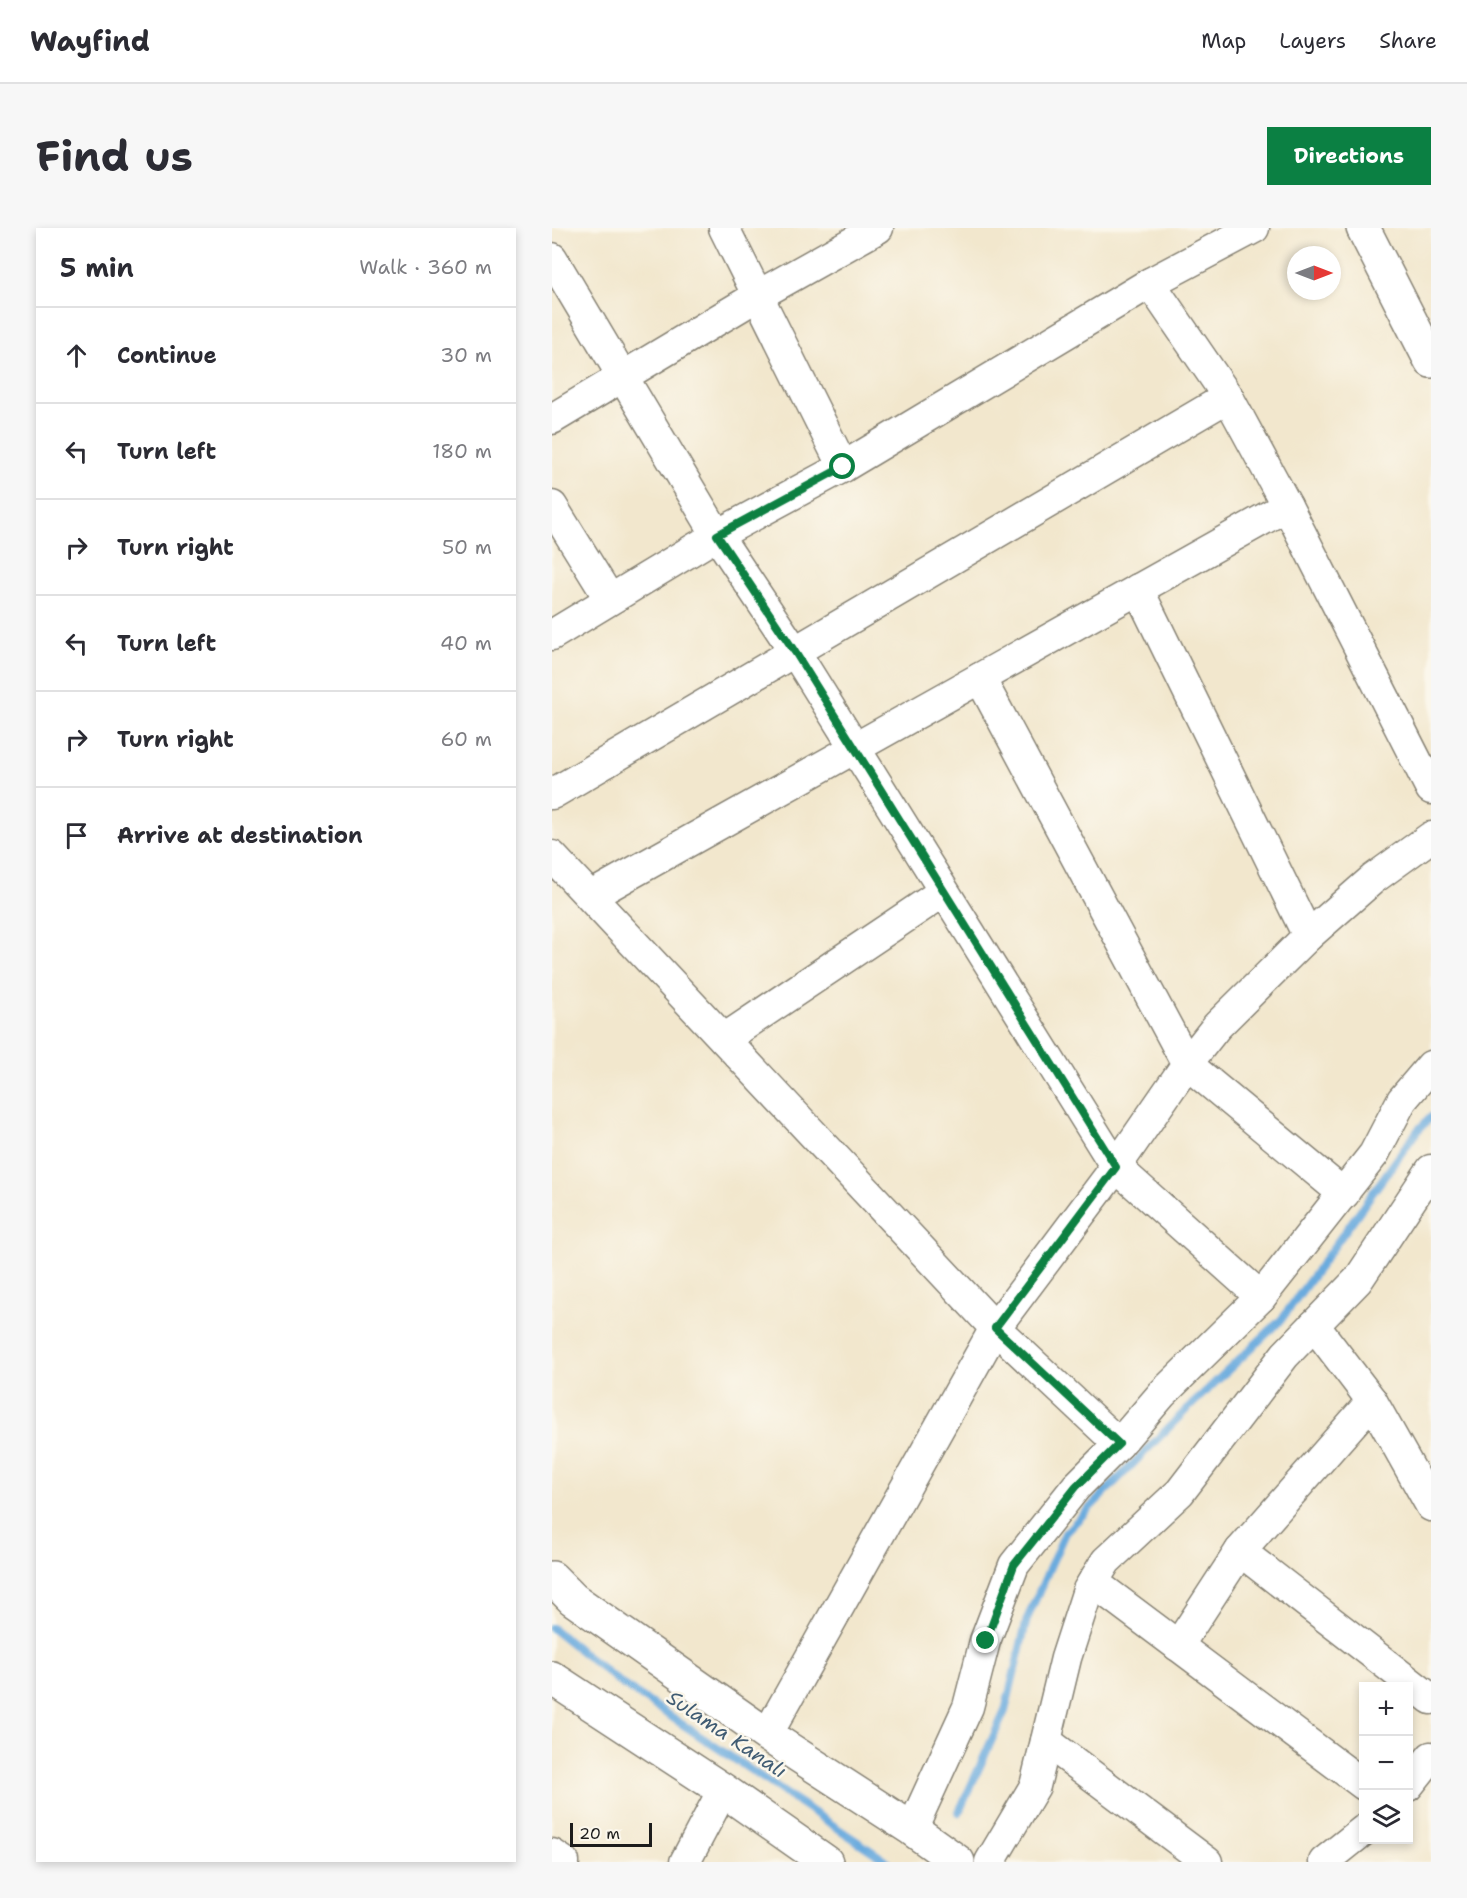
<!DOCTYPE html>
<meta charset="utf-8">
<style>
:root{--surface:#fff;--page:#f7f7f7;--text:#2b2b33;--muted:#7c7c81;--line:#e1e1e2;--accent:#0b8043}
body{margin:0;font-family:"Shantell Sans",sans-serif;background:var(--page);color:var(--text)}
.controls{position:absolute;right:18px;bottom:18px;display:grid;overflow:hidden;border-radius:0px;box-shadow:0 3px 9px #0003}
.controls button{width:54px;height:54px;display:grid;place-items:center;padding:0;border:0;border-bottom:2px solid var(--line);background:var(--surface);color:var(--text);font:30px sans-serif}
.compass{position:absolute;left:735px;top:18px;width:54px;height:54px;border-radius:50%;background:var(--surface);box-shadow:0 3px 9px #0003;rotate:90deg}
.scale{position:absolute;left:18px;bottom:15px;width:82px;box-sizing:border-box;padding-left:6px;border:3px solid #1c1c1c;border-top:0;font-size:16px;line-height:21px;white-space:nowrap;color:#1c1c1c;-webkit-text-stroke:4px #fbf7ec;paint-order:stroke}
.stop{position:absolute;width:18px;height:18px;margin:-14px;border:4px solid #0b8043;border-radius:50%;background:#fff}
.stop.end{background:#0b8043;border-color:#fff;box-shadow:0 2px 6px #0008}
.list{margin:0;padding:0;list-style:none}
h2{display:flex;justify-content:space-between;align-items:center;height:78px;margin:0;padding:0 24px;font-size:26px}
h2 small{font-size:20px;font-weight:400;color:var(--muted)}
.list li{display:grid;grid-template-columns:39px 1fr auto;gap:18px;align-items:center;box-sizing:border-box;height:96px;padding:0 24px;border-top:2px solid var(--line)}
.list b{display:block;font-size:22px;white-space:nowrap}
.list em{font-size:20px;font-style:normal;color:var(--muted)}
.icon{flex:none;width:33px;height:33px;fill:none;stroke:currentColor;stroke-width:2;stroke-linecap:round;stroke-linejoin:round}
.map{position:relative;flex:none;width:879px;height:1634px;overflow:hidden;border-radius:0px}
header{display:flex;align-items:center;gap:36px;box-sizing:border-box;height:84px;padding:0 30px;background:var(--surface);border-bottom:2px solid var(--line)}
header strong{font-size:28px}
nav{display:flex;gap:33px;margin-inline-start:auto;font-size:21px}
.intro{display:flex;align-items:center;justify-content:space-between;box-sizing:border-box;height:144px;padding:0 36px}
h1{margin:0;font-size:42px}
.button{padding:15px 27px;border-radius:0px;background:var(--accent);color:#fff;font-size:21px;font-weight:700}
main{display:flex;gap:36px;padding:0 36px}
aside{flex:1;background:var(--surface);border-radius:0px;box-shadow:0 3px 9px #0003}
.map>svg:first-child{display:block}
</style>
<header>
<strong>Wayfind</strong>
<nav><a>Map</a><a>Layers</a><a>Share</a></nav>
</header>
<div class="intro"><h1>Find us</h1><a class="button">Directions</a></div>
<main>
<aside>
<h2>5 min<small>Walk · 360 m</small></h2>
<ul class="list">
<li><svg class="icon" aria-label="ahead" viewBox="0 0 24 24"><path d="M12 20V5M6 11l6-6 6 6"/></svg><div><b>Continue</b></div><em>30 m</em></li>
<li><svg class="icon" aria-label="left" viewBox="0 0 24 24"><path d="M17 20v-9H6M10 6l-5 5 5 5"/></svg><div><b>Turn left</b></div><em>180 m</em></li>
<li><svg class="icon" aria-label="right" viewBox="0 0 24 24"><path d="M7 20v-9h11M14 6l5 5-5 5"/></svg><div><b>Turn right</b></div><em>50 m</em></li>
<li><svg class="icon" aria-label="left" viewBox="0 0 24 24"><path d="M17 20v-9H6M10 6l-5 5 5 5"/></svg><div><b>Turn left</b></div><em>40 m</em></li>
<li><svg class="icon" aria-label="right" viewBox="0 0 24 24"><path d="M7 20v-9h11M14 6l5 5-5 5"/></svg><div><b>Turn right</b></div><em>60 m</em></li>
<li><svg class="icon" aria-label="arrive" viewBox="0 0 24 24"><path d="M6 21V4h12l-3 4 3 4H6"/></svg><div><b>Arrive at destination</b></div></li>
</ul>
</aside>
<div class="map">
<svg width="879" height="1634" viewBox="0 0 879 1634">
<rect width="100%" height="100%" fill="#fbf7ec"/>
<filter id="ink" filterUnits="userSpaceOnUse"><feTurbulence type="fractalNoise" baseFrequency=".0167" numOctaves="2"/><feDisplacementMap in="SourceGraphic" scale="12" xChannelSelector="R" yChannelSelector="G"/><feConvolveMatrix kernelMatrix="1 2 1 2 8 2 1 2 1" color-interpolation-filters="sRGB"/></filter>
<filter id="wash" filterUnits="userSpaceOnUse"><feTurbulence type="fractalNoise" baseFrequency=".008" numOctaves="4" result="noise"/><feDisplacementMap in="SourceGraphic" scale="24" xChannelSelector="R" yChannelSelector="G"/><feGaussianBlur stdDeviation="1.35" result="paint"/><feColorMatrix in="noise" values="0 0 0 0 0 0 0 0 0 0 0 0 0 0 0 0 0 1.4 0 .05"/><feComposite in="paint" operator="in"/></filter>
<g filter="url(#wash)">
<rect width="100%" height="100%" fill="#f2e7cd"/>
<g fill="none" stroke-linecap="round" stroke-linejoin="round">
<g stroke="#6babde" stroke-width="8">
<polyline points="0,1400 70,1456 336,1634"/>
<polyline points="407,1584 453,1483 475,1391 513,1305 635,1181 729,1092 866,902 879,889"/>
</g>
</g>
</g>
<g filter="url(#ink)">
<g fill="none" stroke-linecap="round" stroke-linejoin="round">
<g stroke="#878274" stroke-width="33">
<g id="minor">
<polyline points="172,0 291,239"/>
<polyline points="0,30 165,307 243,424 564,939 709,1069"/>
<polyline points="598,55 676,169 735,278 879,561"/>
<polyline points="0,191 207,67 326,0"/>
<polyline points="0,278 57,370"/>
<polyline points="586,361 756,708"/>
<polyline points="0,407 165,307 291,239 598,55 702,0"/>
<polyline points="428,450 635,836 792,966"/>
<polyline points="0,566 676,169"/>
<polyline points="0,628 443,1100 567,1216"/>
<polyline points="39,668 735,278"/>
<polyline points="172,811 391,664"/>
<polyline points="762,1097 820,1173 879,1278"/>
<polyline points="688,1323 879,1471"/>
<polyline points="541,1354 812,1557"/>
<polyline points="626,1418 688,1323 820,1173"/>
<polyline points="215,1507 443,1100 564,939 635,836 665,798 756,708 821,651 879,609"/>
<polyline points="494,1513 655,1634"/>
<polyline points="856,1558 879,1529"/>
<polyline points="360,1601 416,1479 433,1413 462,1337 524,1259 567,1216 610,1166 709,1069 822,926 850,872 879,838"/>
<polyline points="0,1626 12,1634"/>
<polyline points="133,1634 171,1562"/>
<polyline points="438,1634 483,1558 514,1430 536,1362 554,1333 628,1264 733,1127 806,1052 879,942"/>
<polyline points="772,1634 812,1602"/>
</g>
</g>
<g stroke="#878274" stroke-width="36">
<g id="tertiary">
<polyline points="811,0 879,133"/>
<polyline points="0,1350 21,1371 215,1507 360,1601 406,1634"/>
<polyline points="0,1450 171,1562 274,1634"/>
</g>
</g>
<use href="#minor" stroke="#fff" stroke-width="30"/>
<use href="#tertiary" stroke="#fff" stroke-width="33"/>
</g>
</g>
<g fill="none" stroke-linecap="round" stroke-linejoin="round" filter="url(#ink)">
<polyline stroke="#0b8043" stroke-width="8" points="291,239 165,307 243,424 564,939 443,1100 567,1216 524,1259 462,1337 434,1413"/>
</g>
<g text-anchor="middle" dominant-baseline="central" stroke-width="5" stroke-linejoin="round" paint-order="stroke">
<g font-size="20" font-style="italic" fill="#405c73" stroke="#fbf7ec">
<text transform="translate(175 1506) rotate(34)">Sulama Kanalı</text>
</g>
</g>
</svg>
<div class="controls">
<button>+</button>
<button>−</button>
<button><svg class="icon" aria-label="layers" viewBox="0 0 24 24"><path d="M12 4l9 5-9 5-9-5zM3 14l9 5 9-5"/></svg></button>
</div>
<svg class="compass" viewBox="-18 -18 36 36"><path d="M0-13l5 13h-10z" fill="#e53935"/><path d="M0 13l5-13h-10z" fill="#7c7c81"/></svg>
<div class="scale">20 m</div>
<div class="stop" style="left:291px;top:239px"></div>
<div class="stop end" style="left:434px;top:1413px"></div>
</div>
</main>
